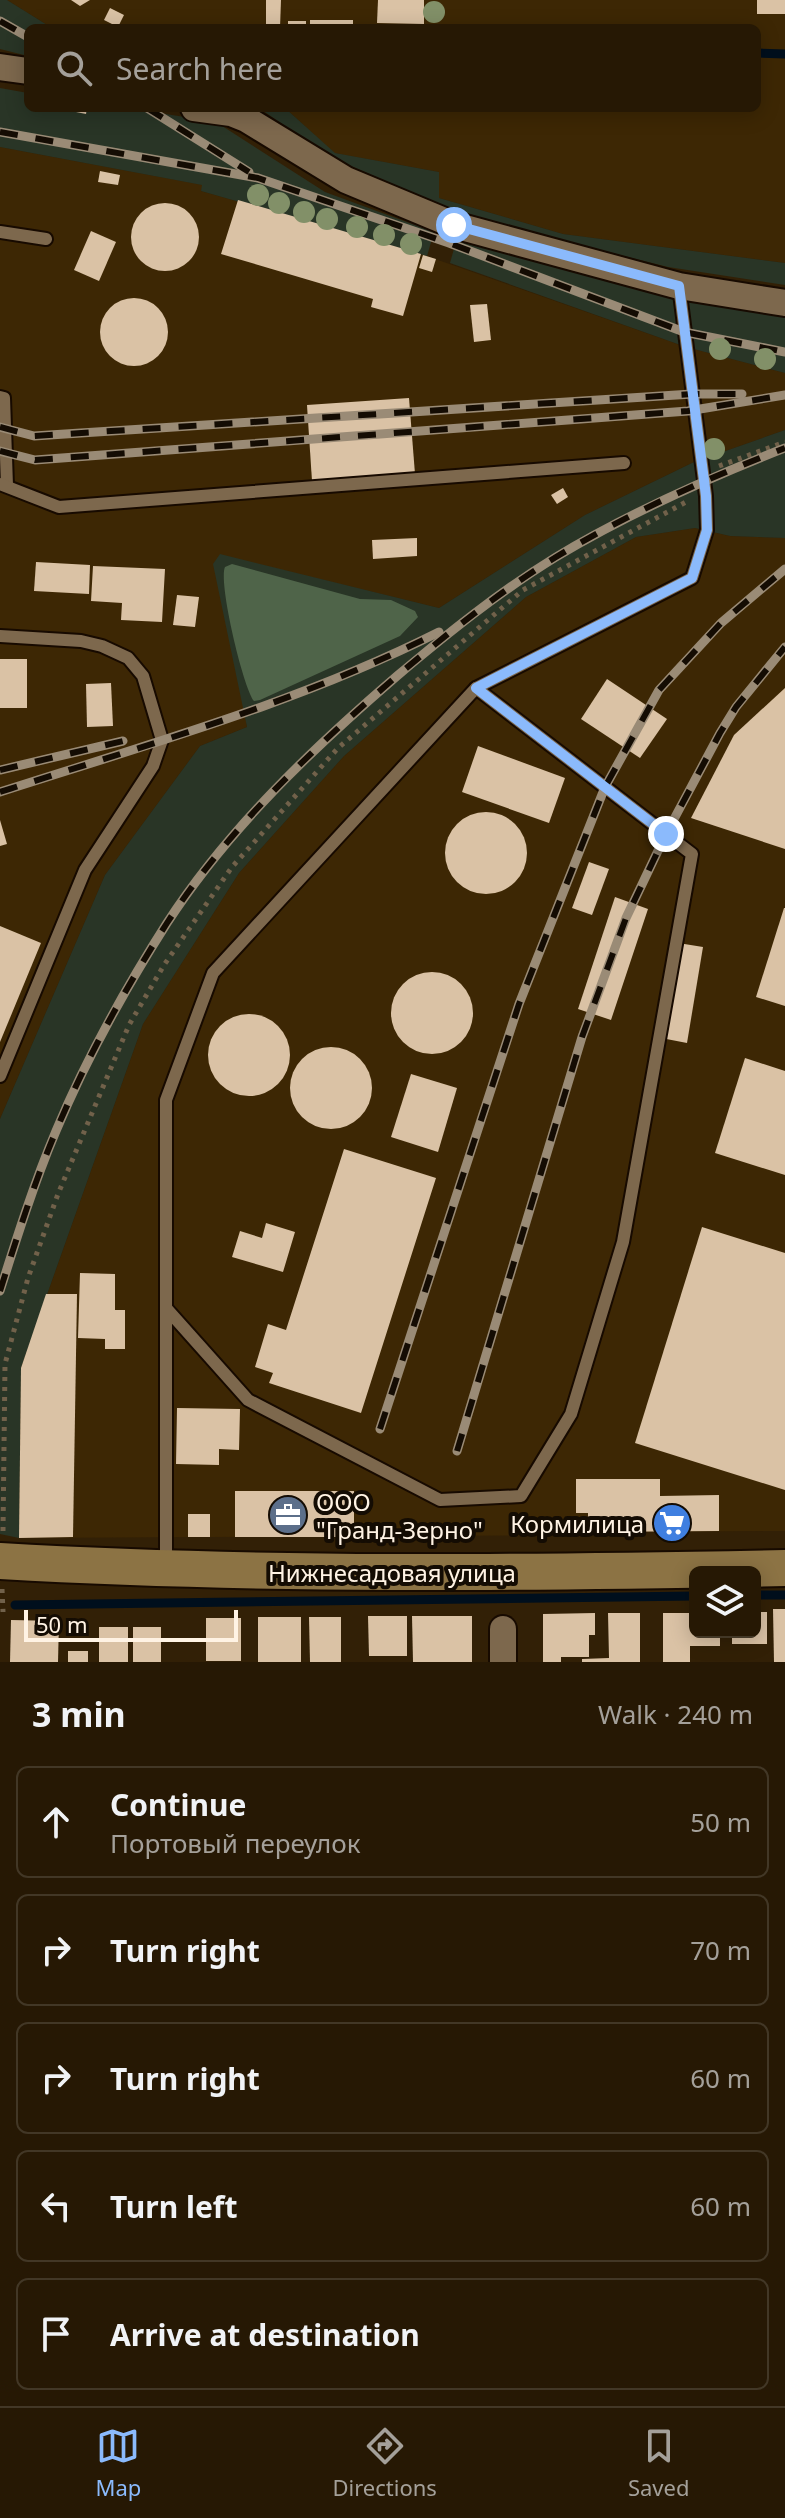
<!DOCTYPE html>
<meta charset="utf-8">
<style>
:root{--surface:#261804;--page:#2e210e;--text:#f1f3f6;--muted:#a4a09a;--line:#423726;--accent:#8bbafc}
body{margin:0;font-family:"Noto Sans",sans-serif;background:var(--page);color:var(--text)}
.controls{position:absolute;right:24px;bottom:24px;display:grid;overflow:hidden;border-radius:12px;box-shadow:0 4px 20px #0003}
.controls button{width:72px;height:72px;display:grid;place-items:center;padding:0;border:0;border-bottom:2px solid var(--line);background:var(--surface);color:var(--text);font:40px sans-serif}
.scale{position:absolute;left:24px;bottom:20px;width:214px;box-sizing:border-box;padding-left:8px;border:4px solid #fff3e4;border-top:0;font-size:22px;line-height:28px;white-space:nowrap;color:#fff3e4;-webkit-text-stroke:6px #140c03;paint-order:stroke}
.stop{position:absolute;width:24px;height:24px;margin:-18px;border:6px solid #8bbafc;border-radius:50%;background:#fff}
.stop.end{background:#8bbafc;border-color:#fff;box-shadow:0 2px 8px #0008}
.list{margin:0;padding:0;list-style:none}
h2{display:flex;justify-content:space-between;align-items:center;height:104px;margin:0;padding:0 32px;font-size:34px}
h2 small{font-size:26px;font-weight:400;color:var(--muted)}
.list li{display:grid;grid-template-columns:52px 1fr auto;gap:24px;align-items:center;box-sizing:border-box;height:112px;margin:0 16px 16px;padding:0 16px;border:2px solid var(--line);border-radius:12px}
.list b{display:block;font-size:30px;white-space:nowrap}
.list p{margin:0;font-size:26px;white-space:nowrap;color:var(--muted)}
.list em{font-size:26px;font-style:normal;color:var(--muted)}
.icon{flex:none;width:44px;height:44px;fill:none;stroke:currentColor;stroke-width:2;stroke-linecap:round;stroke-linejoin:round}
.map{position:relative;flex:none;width:785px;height:1662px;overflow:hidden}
.search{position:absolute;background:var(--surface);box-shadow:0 4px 20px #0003;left:24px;right:24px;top:24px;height:88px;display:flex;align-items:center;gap:20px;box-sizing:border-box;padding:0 28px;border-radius:12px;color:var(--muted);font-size:30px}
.sheet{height:744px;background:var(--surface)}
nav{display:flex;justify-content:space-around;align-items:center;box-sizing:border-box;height:112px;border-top:2px solid var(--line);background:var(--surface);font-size:22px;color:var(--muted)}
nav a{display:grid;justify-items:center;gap:4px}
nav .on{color:var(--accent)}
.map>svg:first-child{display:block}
</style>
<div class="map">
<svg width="785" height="1662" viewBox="0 0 785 1662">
<rect width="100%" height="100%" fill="#322006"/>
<g fill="#3d2704">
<polygon points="7,0 785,0 785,263 563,234 439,198 439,172 334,153 285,108 757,108 757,28 52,28"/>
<polygon points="0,147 203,185 201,191 421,254 686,347 785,373 785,430 694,462 585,515 439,608 220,555 247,727 200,746 105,875 0,1119"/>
<polygon points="695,528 730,536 785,538 785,1531 588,1532 584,1535 19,1538 21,1368 143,1024 239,873 344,756 526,597 636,537"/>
</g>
<g fill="#293526">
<polygon points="0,0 7,0 52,28 28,28 28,56 0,49"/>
<polygon points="0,88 28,93 28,108 128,108 216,122 325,192 434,232 427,256 201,191 202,185 0,147"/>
<polygon points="259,108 285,108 335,153 439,172 439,198 563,234 785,263 785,285 668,267 468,217 328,156"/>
<polygon points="457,238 785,311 785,373 686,347 450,263"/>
<polygon points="785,430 785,538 730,536 695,528 636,537 526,597 344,756 239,873 143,1024 21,1368 19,1538 0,1534 0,1119 105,875 200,746 247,727 213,564 220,554 439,608 585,515 694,462"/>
</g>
<path fill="#4f6449" d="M232 564 360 599 391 600 415 611 418 617 400 636 260 700 254 701C243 687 218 582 225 567Z"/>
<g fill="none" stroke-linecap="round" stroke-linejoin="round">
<g stroke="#000f1d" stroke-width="9">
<polyline points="757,53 785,54"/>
<polyline points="755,1595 785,1595"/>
<polyline points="15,1605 695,1596"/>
</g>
</g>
<g fill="#dac2a5">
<polygon points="71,0 90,0 80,6"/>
<polygon points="266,0 281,0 280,28 266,28"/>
<polygon points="378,0 424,0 424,24 377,23"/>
<rect x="757" y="0" width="28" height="14"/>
<polygon points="110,8 124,15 118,27 104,20"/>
<rect x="310" y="20" width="43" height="8"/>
<rect x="288" y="21" width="18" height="7"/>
<polygon points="56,108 87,108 86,114"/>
<polygon points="100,171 120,175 118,185 98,182"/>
<polygon points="238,200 421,254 403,316 371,307 373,299 221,254"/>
<circle cx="165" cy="237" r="34"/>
<polygon points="91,231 116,242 99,281 74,270"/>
<polygon points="423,255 436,259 432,272 419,268"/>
<circle cx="134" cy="332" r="34"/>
<polygon points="487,304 491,340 474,342 470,305"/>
<polygon points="409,398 415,474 312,481 307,405"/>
<polygon points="563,488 568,497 557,504 551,495"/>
<polygon points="417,538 417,556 373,559 372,540"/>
<polygon points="36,562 90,565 89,594 34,591"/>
<polygon points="93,566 165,569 162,622 121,620 122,603 91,601"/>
<polygon points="177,595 199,597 195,627 173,625"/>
<rect x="0" y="659" width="27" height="49"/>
<polygon points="607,679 667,719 640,758 581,719"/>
<polygon points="111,683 113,726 87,727 86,684"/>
<polygon points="785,688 785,849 691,818 734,735"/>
<polygon points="478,746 565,778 549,823 462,792"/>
<circle cx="486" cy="853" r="41"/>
<polygon points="0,820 7,844 0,846"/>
<polygon points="589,862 609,869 592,915 572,908"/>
<polygon points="615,897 648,909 611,1020 578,1009"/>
<polygon points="784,908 785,908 785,1006 756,997"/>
<polygon points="0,926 41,943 0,1042"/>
<polygon points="672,942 703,947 687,1043 656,1037"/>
<circle cx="432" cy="1013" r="41"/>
<circle cx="249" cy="1055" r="41"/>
<circle cx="331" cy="1088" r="41"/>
<polygon points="745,1058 785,1071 785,1175 715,1153"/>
<polygon points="411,1074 457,1088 438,1152 391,1137"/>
<polygon points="344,1149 436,1178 361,1413 269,1383 273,1373 255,1367 268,1324 286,1330"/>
<polygon points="266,1223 295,1232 283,1272 232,1257 240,1231 262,1238"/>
<polygon points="702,1227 785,1253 785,1490 635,1443"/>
<polygon points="80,1273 115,1274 115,1310 125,1310 125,1349 105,1349 105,1339 78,1338"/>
<polygon points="46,1294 77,1294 73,1537 19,1538 21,1368"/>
<polygon points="177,1408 240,1409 239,1450 219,1449 219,1465 176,1464"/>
<polygon points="576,1479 660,1479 660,1496 719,1495 719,1531 588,1532 588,1513 576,1513"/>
<rect x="235" y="1491" width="119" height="46"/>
<rect x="188" y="1514" width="22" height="23"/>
<polygon points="773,1609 785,1609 785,1662 774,1662"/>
<polygon points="755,1612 767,1612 767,1644 732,1644 732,1632 755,1632"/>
<polygon points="595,1613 595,1635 589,1635 589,1657 561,1657 561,1662 543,1662 543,1614"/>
<polygon points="608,1613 640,1613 640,1662 582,1662 582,1659 609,1658"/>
<polygon points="663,1613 695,1613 695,1632 720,1632 720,1646 690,1646 690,1662 663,1662"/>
<polygon points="368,1616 407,1616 407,1656 369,1656"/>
<polygon points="412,1616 472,1616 472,1662 413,1662"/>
<rect x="258" y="1617" width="43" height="45"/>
<polygon points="309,1617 341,1617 341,1662 310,1662"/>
<rect x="206" y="1618" width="35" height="43"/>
<polygon points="11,1620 59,1621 58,1662 10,1662"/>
<rect x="99" y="1627" width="29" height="35"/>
<rect x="133" y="1627" width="28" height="35"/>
<rect x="68" y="1651" width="20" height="11"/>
</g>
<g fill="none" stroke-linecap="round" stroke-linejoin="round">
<g stroke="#170a00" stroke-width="16">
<g id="lane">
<polyline points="0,232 46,239"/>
<polyline points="0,397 4,398 7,486"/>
<polyline points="0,484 59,507 624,463"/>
<polyline points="0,636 81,641 102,646 128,658 143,676 162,740 153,766 85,870 0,1076"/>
<polyline points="476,688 692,578 707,530 706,496 679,286"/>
<polyline points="166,1567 166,1100 213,973 476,688 692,854 623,1242 571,1414 521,1496 440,1500 248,1400 166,1308"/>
</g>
</g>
<g stroke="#170a00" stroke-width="30">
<g id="street">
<polyline points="0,67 28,71"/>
<polyline points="194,108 231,113 246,119 346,180 454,225 679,286 785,303"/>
<polyline points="503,1629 503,1662"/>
</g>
</g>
<g stroke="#170a00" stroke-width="40">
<path id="secondary" d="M0 1561C262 1576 523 1573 785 1568"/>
</g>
<g stroke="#71614a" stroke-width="5" stroke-dasharray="4 6" stroke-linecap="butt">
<polyline points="719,466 785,442"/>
<polyline points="3,1531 5,1364 28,1278 58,1194 129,1025 164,965 232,867 338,748 523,590 686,502"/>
<polyline points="2,1589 3,1612"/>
</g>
<use href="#lane" stroke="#7d684d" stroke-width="12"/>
<use href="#street" stroke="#7d684d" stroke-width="26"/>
<use href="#secondary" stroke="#8c7344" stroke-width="36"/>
<g stroke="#9a8b76" stroke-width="9">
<g id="rail">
<polyline points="0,21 28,37"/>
<polyline points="147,108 249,172"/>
<polyline points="0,132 258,178 449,243 684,332 785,352"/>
<polyline points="0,427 34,436 692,394 742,394"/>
<polyline points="0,451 35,460 688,411 785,395"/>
<polyline points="0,770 123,741"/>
<path d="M0 792C149 744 300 702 439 632"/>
<path d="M0 1291C17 1237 34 1183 56 1131 86 1059 125 989 167 923 228 829 312 749 397 676 448 633 499 592 556 557 629 513 706 479 785 448"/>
<polyline points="380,1429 519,1004 605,787 659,690 721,623 785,569"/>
<polyline points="457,1451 582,1037 626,918 666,834 720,733 736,707 785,647"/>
</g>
</g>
<use href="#rail" stroke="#140c03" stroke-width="6" stroke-dasharray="18" stroke-linecap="butt"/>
</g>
<g fill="#829068">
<circle cx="434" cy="12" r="11"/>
<circle cx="258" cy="195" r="11"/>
<circle cx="279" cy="203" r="11"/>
<circle cx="304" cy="212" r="11"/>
<circle cx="327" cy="219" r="11"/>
<circle cx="357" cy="227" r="11"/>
<circle cx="384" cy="235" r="11"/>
<circle cx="411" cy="244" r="11"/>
<circle cx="720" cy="349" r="11"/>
<circle cx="765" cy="359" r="11"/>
<circle cx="714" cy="449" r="11"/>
</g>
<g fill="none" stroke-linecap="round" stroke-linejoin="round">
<polyline stroke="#8bbafc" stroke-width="10" points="454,225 679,286 706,496 707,530 692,578 476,688 666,834"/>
</g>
<defs>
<g id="office-disc" transform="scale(2)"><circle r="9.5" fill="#5c6f8a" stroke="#140c03"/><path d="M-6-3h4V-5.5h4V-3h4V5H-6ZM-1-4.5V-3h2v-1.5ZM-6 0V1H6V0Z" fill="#fff"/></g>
<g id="supermarket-disc" transform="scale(2)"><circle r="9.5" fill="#3f7fe0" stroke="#140c03"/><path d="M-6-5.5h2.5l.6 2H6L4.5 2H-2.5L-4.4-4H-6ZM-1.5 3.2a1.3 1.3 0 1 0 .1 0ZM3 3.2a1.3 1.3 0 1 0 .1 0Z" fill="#fff"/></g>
</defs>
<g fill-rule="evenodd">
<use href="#office-disc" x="288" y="1515"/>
<use href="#supermarket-disc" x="672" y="1523"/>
</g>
<g text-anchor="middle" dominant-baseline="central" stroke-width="8" stroke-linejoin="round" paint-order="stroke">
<g font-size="24" fill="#fff3e4" stroke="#140c03" text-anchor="start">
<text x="316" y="1501">ООО<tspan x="316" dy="28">"Гранд-Зерно"</tspan></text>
<text x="644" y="1523" text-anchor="end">Кормилица</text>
</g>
<g font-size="24" fill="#fff3e4" stroke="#140c03">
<text x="392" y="1572">Нижнесадовая улица</text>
</g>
</g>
</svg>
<div class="controls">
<button><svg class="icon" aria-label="layers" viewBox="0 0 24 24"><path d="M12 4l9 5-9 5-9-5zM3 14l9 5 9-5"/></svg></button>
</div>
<div class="scale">50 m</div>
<div class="stop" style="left:454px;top:225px"></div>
<div class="stop end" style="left:666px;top:834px"></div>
<div class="search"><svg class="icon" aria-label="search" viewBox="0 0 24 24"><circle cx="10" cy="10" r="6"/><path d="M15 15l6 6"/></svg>Search here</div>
</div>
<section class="sheet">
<h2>3 min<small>Walk · 240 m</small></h2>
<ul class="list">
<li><svg class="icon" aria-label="ahead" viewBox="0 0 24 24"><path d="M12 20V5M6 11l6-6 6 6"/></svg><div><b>Continue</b><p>Портовый переулок</p></div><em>50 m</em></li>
<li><svg class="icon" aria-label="right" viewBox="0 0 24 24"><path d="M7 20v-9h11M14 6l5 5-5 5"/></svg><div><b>Turn right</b></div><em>70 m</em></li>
<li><svg class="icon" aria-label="right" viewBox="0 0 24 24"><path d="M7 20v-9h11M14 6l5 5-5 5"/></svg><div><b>Turn right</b></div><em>60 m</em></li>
<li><svg class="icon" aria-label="left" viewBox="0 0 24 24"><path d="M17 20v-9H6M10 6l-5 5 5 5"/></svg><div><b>Turn left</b></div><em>60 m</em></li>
<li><svg class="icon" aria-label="arrive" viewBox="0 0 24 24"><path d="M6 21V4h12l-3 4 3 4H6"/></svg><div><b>Arrive at destination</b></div></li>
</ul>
</section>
<nav>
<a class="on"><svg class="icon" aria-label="map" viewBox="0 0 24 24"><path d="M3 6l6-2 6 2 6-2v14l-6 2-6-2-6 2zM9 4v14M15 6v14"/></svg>Map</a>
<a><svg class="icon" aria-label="directions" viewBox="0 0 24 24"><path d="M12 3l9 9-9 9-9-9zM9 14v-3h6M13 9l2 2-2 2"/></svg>Directions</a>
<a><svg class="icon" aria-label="saved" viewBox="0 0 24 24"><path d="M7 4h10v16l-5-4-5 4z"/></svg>Saved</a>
</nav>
